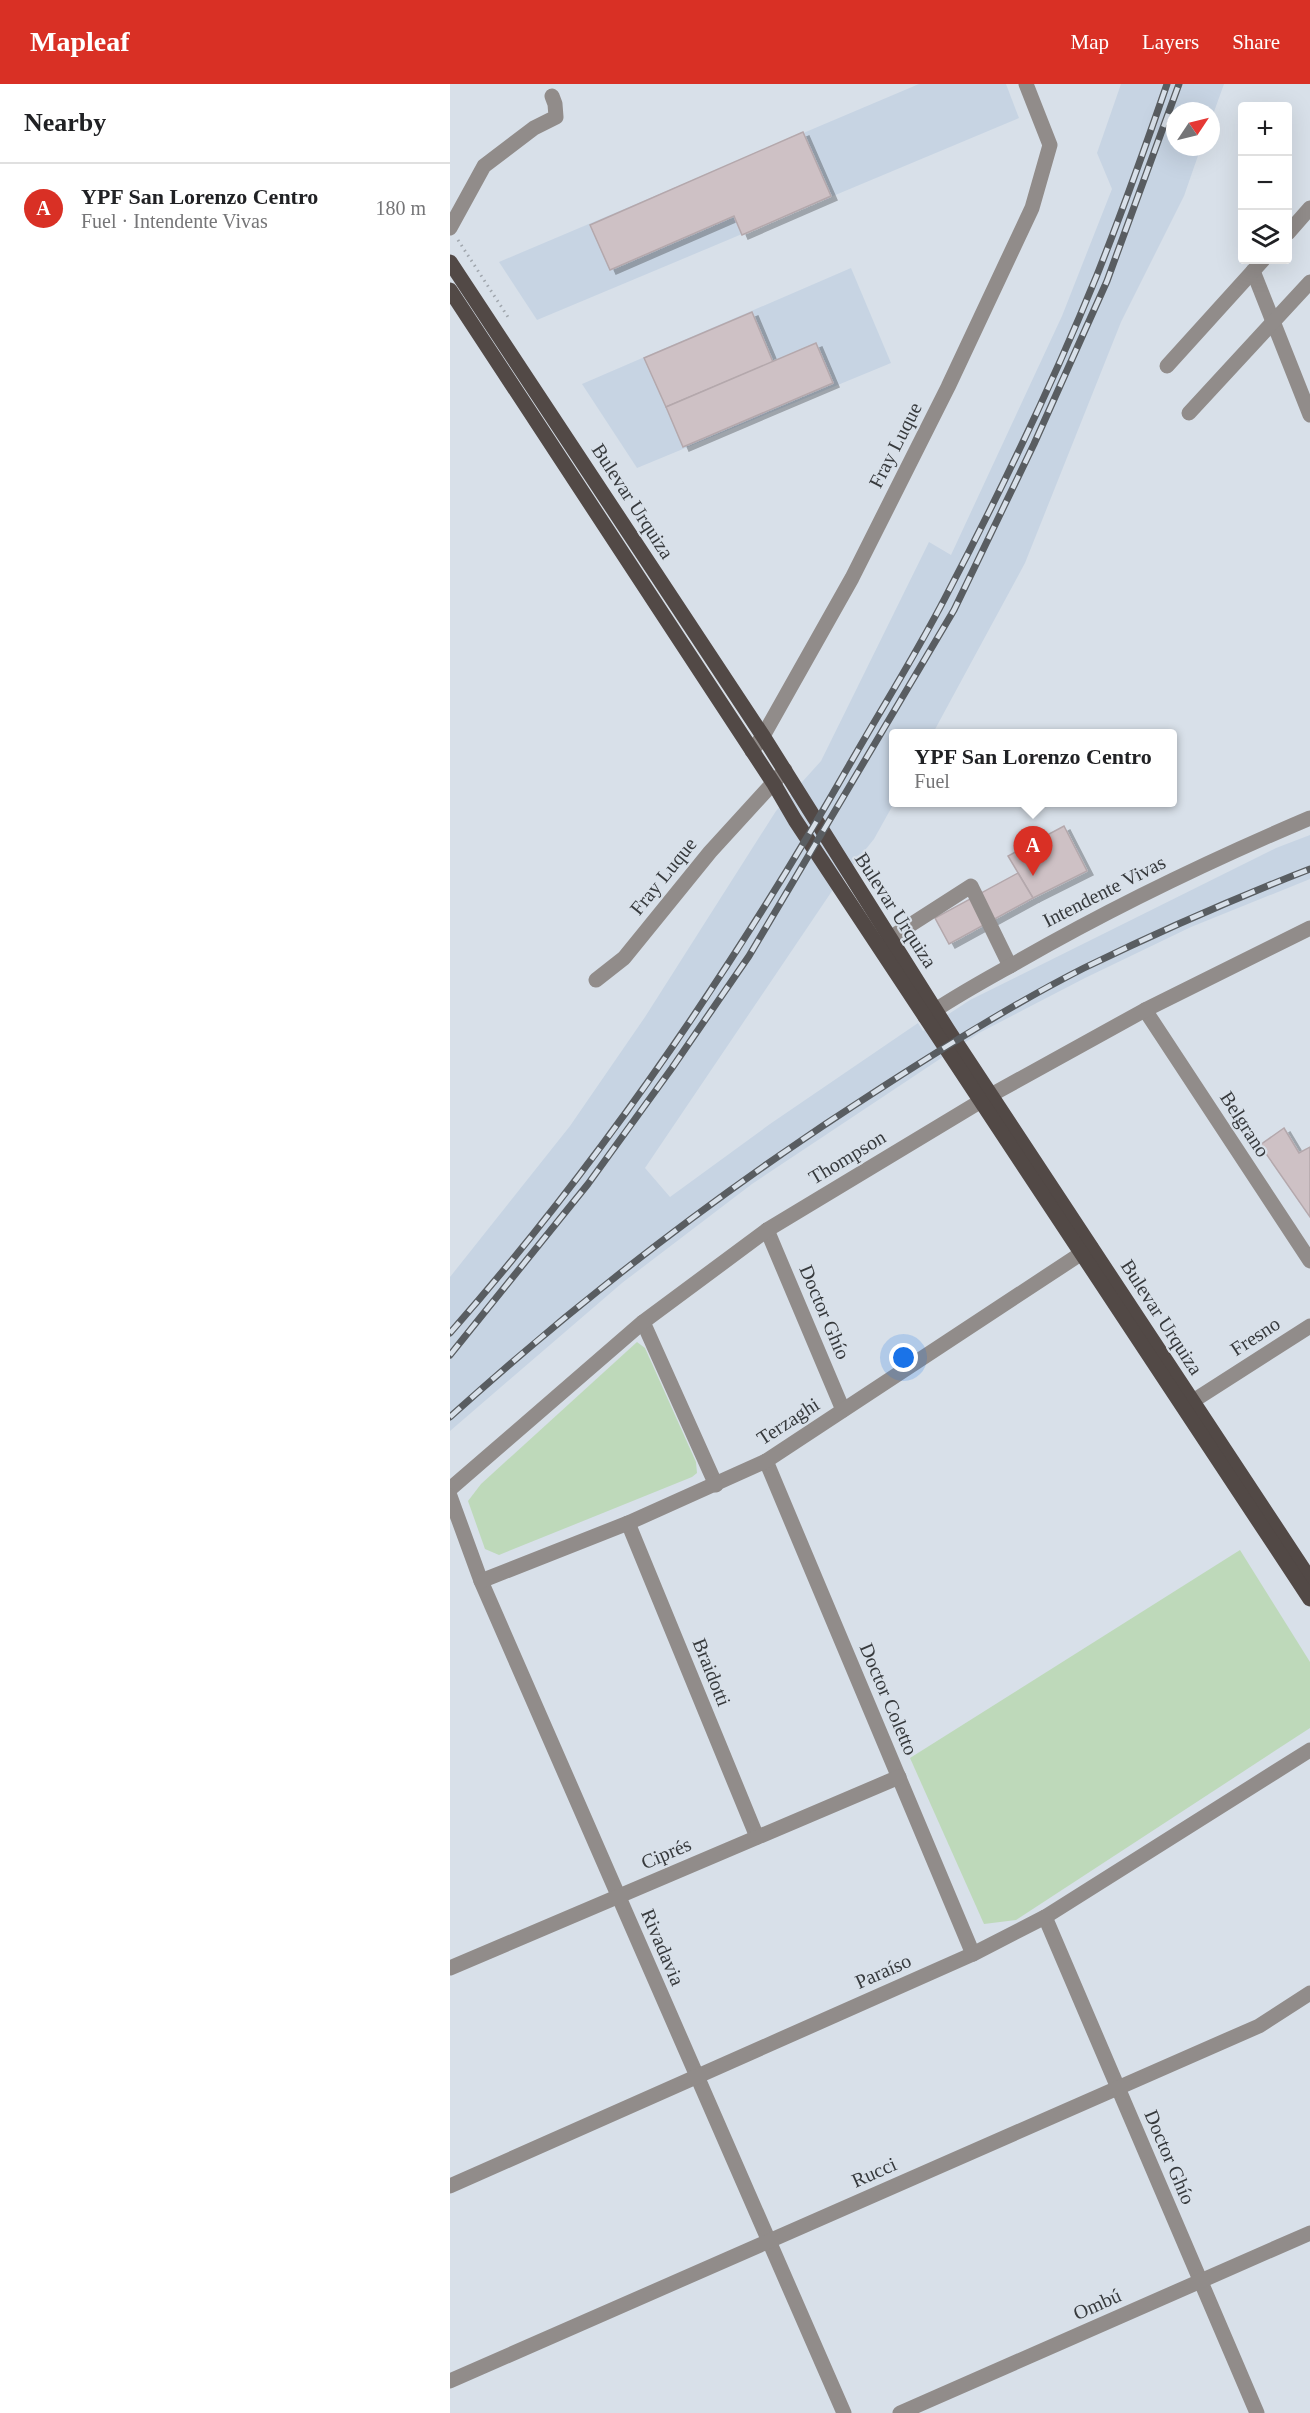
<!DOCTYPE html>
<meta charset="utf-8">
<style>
:root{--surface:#fff;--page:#f2f2f2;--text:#202124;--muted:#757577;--line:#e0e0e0;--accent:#d93025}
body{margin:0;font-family:"Times New Roman",serif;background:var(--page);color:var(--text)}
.controls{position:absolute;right:18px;top:18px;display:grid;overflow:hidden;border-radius:6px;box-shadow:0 6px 24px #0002}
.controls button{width:54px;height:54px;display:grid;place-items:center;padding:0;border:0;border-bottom:2px solid var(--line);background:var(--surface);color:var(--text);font:30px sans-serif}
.compass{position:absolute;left:716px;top:18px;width:54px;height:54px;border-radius:50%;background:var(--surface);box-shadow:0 6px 24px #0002;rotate:55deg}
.you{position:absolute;left:454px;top:1274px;width:21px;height:21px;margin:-15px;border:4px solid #fff;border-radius:50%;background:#1a73e8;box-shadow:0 0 0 9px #1a73e833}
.badge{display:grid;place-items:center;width:39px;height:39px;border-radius:50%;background:var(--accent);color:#fff;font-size:20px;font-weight:700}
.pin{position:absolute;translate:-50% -50px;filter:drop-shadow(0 2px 3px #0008)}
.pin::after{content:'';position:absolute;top:32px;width:21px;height:18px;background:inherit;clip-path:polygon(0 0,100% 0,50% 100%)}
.popup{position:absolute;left:439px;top:645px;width:288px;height:78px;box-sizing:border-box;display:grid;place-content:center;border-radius:6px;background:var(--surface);filter:drop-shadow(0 2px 4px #0005);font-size:20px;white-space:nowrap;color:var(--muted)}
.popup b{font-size:22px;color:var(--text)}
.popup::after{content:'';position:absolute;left:50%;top:100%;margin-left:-12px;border:12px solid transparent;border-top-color:var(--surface)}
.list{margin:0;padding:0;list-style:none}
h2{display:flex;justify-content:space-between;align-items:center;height:78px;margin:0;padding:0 24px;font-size:26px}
h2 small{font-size:20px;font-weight:400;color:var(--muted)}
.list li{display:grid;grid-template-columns:39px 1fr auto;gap:18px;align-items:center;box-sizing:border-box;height:90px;padding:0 24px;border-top:2px solid var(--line)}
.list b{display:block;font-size:22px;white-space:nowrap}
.list p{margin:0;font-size:20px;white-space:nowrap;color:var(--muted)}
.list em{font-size:20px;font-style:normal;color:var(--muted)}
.icon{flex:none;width:33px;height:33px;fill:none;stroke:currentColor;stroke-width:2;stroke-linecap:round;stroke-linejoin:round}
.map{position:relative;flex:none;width:860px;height:2329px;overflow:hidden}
header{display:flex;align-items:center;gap:36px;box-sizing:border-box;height:84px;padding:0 30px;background:var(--accent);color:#fff}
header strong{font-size:28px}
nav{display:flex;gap:33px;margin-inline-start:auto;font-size:21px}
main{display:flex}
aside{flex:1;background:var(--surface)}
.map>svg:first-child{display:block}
</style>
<header>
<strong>Mapleaf</strong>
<nav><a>Map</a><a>Layers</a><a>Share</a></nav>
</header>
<main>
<aside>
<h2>Nearby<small></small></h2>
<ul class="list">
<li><span class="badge">A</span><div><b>YPF San Lorenzo Centro</b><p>Fuel · Intendente Vivas</p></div><em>180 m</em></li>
</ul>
</aside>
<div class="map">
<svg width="860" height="2329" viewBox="0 0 860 2329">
<defs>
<filter id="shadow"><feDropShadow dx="6" dy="4" stdDeviation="0" flood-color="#0004"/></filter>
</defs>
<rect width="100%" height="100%" fill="#d8e0e9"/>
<g fill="#c7d4e3">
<polygon points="469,0 556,0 569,34 87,236 49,178"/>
<polygon points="671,0 774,0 761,36 761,27 725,27 725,63 751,63 734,112 671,238 575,479 483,649 444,650 444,719 424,755 382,807 195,1084 220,1113 320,1040 468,939 473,947 520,916 826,764 860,751 860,795 741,843 635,894 529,949 302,1100 172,1199 0,1347 0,1193 120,1042 195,933 326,727 371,677 479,458 501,471 612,232 662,105 647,69"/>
<polygon points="401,184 441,279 187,384 132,300"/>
</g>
<g fill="#bed9ba">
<polygon points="187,1258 195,1264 246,1378 247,1389 242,1393 49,1471 35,1465 18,1417 31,1400"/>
<polygon points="790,1466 860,1578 860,1644 566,1836 534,1840 460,1674"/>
</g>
<g fill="#cec1c5" stroke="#b4a8ac" stroke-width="1.5" filter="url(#shadow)">
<polygon points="353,48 381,112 292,151 284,132 160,186 140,141"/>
<polygon points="302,228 323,278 216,323 194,274"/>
<polygon points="366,259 383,299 233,363 216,323"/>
<polygon points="614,742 637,787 583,814 558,772"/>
<polygon points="568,789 583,814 499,860 485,834"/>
<polygon points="834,1044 849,1069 860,1063 860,1133 810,1061"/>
</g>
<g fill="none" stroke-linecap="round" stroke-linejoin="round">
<polyline stroke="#a0a6ad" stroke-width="3" stroke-dasharray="1.5 4.5" stroke-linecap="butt" points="8,156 58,233"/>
<g stroke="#918c8a" stroke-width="15">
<polyline points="0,144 34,82 84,44 106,33 105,20 102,12"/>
<polyline points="838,149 860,124"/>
<polyline points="803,187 860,331"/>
<polyline points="717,282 813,176"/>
<polyline points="739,329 860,198"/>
<polyline points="302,667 313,652 402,494 498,303 582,124 600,61 576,0"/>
<polyline points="440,854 521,802 560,882"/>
<polyline points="146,896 174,874 260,768 335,686"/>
<polyline points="695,926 860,1177"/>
<path d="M475 933C505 912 537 895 569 877 663 823 761 776 860 734"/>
<polyline points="317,1146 393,1326"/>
<polyline points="193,1238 266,1401"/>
<polyline points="743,1317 860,1242"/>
<polyline points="316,1377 523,1870"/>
<polyline points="0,1405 193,1238 317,1146 541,1011 695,926 860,844"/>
<polyline points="0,1412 31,1497 394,2329"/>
<polyline points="178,1439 307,1753"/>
<polyline points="31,1497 178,1439 316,1377 641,1163"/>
<polyline points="595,1833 807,2329"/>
<polyline points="0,1884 449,1693"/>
<polyline points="0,2102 523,1870 595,1833 860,1666"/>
<polyline points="0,2297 809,1942 860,1909"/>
<polyline points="450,2329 860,2149"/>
</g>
<g stroke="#524946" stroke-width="15">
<polyline points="0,178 313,652 498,946 860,1495"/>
<polyline points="0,206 324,700 345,736 860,1515"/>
</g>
<g stroke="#595d61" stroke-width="7">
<g id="rail">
<path d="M0 1249C154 1074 285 881 401 678 432 624 466 570 495 514 550 409 602 301 647 191 672 128 695 64 717 0"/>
<polyline points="0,1271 138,1100 222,984 299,872 504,526 584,360 657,197 729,0"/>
<path d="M0 1333C136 1210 280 1100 434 1002 499 960 565 919 634 884 708 848 783 815 860 785"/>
</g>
</g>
<use href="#rail" stroke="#d8e0e9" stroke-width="4.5" stroke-dasharray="14" stroke-linecap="butt"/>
</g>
<g text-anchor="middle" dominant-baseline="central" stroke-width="4.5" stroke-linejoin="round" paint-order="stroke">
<g font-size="20" fill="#373a3d" stroke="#d8e0e9">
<text transform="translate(445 361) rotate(-63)">Fray Luque</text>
<text transform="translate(183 417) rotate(57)">Bulevar Urquiza</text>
<text transform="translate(213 792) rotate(-51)">Fray Luque</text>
<text transform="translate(654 807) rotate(-27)">Intendente Vivas</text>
<text transform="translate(446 826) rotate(57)">Bulevar Urquiza</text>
<text transform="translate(795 1040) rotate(57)">Belgrano</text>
<text transform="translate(397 1073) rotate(-31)">Thompson</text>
<text transform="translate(375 1228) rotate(67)">Doctor Ghío</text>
<text transform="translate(712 1233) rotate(57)">Bulevar Urquiza</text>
<text transform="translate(805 1252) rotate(-33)">Fresno</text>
<text transform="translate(338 1337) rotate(-33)">Terzaghi</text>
<text transform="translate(262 1588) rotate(68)">Braidotti</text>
<text transform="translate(439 1615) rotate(67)">Doctor Coletto</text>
<text transform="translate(216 1769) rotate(-23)">Ciprés</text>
<text transform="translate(213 1863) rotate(67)">Rivadavia</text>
<text transform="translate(433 1887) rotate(-24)">Paraíso</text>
<text transform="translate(720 2073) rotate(67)">Doctor Ghío</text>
<text transform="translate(424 2088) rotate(-24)">Rucci</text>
<text transform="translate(647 2220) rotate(-24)">Ombú</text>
</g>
</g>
</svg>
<div class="controls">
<button>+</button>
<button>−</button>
<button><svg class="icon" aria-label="layers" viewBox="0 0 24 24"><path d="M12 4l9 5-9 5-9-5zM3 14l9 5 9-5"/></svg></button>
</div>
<svg class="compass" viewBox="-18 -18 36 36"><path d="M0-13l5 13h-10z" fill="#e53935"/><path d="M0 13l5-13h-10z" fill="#757577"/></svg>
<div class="you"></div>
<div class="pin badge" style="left:583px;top:792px">A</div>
<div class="popup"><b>YPF San Lorenzo Centro</b>Fuel</div>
</div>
</main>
